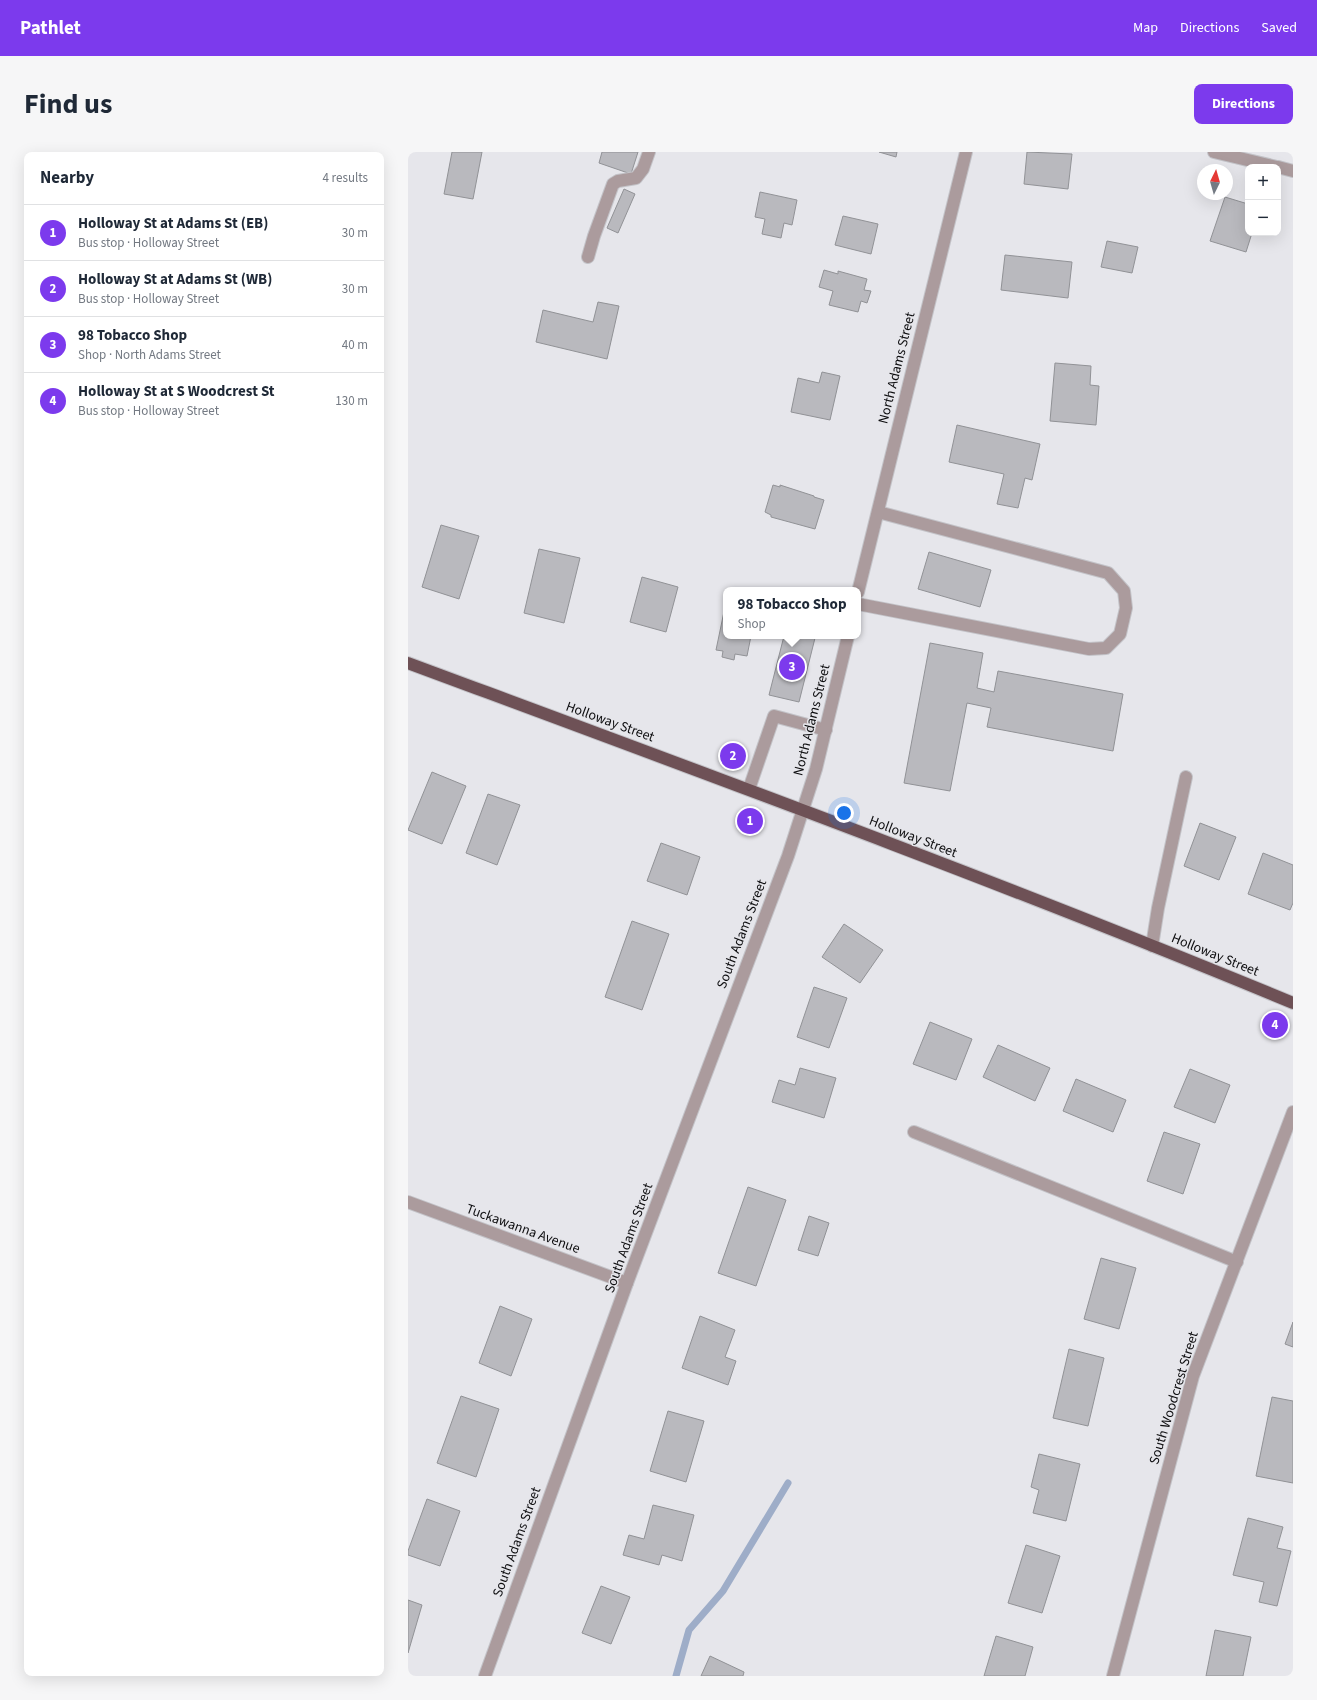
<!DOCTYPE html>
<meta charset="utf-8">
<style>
:root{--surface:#fff;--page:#f6f6f7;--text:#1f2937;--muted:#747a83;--line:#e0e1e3;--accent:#7c3aed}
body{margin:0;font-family:"Source Sans 3",sans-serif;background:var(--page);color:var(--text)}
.controls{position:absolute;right:12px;top:12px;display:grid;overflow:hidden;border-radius:8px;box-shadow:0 4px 16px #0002}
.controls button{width:36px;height:36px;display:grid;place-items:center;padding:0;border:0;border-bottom:1px solid var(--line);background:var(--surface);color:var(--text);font:20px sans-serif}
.compass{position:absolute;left:789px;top:12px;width:36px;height:36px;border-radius:50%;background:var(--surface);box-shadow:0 4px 16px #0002;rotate:5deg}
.you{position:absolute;left:436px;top:661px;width:14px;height:14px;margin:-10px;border:3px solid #fff;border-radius:50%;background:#1a73e8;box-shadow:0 0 0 6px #1a73e833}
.badge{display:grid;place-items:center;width:26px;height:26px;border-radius:50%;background:var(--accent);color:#fff;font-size:13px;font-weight:700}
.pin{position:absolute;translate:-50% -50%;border:2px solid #fff;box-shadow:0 1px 4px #0006}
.popup{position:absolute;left:315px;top:435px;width:138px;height:52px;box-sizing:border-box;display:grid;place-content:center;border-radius:8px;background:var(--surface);filter:drop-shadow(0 1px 3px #0005);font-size:13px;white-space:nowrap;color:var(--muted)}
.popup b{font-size:15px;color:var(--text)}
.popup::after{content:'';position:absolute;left:50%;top:100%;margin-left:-8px;border:8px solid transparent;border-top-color:var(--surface)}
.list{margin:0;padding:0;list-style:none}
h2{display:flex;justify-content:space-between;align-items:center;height:52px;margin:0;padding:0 16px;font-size:17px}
h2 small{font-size:13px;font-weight:400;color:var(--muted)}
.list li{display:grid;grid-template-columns:26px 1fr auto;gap:12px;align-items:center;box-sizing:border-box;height:56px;padding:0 16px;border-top:1px solid var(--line)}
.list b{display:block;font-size:15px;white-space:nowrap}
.list p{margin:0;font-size:13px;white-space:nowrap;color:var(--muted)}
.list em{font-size:13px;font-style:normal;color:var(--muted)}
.map{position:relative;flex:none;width:885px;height:1524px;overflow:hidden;border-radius:8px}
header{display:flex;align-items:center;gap:24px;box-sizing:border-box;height:56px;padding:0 20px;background:var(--accent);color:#fff}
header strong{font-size:19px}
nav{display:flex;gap:22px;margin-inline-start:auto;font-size:14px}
.intro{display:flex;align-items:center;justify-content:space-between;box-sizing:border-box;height:96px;padding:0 24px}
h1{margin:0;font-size:28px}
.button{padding:10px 18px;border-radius:8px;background:var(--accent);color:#fff;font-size:14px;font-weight:700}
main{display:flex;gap:24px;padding:0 24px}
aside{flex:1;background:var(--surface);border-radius:8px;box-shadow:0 4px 16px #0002}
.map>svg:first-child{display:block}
</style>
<header>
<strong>Pathlet</strong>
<nav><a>Map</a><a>Directions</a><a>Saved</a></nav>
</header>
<div class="intro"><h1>Find us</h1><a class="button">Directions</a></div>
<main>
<aside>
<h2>Nearby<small>4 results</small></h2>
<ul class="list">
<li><span class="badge">1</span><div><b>Holloway St at Adams St (EB)</b><p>Bus stop · Holloway Street</p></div><em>30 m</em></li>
<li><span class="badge">2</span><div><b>Holloway St at Adams St (WB)</b><p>Bus stop · Holloway Street</p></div><em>30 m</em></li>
<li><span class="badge">3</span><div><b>98 Tobacco Shop</b><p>Shop · North Adams Street</p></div><em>40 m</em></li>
<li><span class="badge">4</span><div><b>Holloway St at S Woodcrest St</b><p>Bus stop · Holloway Street</p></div><em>130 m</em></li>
</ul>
</aside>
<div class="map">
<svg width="885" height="1524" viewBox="0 0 885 1524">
<rect width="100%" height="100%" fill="#e6e6eb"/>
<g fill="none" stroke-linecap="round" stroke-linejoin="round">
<polyline stroke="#9eadc8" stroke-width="7" points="268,1524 281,1478 315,1439 380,1331"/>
</g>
<g fill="#b9b9be" stroke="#919296">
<polygon points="44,0 74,0 65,47 36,42"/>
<polygon points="194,0 230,0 223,22 191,11"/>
<polygon points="471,0 489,0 488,5"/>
<polygon points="619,0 664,2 660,37 616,32"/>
<polygon points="216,37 227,42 210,81 199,76"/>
<polygon points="352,40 389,48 384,73 376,71 373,86 354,82 357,67 347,65"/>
<polygon points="817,45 840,52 840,81 844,81 838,100 802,89"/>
<polygon points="435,64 470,72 463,102 427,93"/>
<polygon points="699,89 730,95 724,121 693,115"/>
<polygon points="597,103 664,110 660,146 593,138"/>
<polygon points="416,118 430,122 430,119 459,127 456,138 463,139 459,151 453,149 450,160 421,153 425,139 411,135"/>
<polygon points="190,150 211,154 199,207 128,190 135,158 185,170"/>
<polygon points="647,211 683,214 682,233 691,234 688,273 642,269"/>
<polygon points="414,220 432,224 422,268 383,260 390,226 411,231"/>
<polygon points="549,273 632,292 624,328 617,326 610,356 589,352 596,322 541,310"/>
<polygon points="365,333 372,335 372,333 406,344 406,345 416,348 407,377 363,365 363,363 357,360"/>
<polygon points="33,373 71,384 51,447 14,435"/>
<polygon points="131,397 172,406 156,471 116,461"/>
<polygon points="521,400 583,418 572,455 510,437"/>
<polygon points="234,425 270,435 258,480 222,470"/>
<polygon points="318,450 318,484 343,484 339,504 327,502 326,508 314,505 315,499 308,498"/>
<polygon points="376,484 398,484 407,486 391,550 361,543"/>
<polygon points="522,491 575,501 569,536 586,540 590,519 715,542 705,599 579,575 583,556 559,551 542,639 496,631"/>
<polygon points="24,620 58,634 34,692 0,678"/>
<polygon points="80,642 112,653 89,713 58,701"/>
<polygon points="792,671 828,685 811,728 776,714"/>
<polygon points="253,691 292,705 279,743 239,729"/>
<polygon points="855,701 885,713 885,751 882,758 840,742"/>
<polygon points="224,769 261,782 234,858 197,845"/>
<polygon points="436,772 475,798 452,831 414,805"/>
<polygon points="406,835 439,846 421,896 389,885"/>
<polygon points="522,870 564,887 548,928 505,912"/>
<polygon points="590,893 642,916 627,949 575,925"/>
<polygon points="392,916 428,926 416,966 364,950 371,928 387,933"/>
<polygon points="782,917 822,933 807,971 766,955"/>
<polygon points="668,927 718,948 705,980 655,959"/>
<polygon points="756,980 792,992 775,1042 739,1029"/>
<polygon points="340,1035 378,1048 348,1134 310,1121"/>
<polygon points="401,1064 421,1071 410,1104 390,1098"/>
<polygon points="693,1106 728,1116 711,1177 676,1167"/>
<polygon points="92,1154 124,1167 103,1224 71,1211"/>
<polygon points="292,1164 327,1178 317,1205 328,1209 320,1233 274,1216"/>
<polygon points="885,1170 885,1195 877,1192"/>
<polygon points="661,1197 696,1206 680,1274 645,1266"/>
<polygon points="53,1244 91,1257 68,1325 29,1311"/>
<polygon points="864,1245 885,1249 885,1331 848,1324"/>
<polygon points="260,1259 296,1269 278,1330 242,1319"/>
<polygon points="631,1302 672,1312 658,1369 625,1361 631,1338 623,1335"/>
<polygon points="19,1347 52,1359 32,1414 0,1403 0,1399"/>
<polygon points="245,1353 286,1363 274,1409 254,1403 251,1413 215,1403 221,1383 236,1387"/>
<polygon points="840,1366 875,1375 869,1396 883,1399 869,1454 851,1450 856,1430 825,1423"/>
<polygon points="618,1393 652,1404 634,1461 600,1451"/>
<polygon points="193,1434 222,1445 203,1492 174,1481"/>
<polygon points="0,1448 14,1453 0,1501"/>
<polygon points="807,1478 843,1485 835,1524 798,1524"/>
<polygon points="588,1484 625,1495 617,1524 576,1524"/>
<polygon points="302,1504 336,1520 335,1524 293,1524"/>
</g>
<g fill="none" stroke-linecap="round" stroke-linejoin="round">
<g stroke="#c3c3c8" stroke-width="14">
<g id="service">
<polyline points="180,105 186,84 205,32 210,29 228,26 235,17 241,0"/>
<polyline points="450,452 681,497 698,496 712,482 718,456 716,439 700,421 470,360"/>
<polyline points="341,637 366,564 418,578"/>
<polyline points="744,794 750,756 778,625"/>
<polyline points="506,980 829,1110"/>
</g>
</g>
<g stroke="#c3c3c8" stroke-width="14">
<g id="minor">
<polyline points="806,0 869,15"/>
<polyline points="870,15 885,19"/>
<polyline points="450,440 558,0"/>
<polyline points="0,1050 219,1131"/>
<polyline points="77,1524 219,1131 380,704 408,617 440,484"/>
<polyline points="705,1524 785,1224 885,960"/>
</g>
</g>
<g stroke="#c3c3c8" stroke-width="14">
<path id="trunk" d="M0 511C296 621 593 730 885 851"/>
</g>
<use href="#service" stroke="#ab9b9d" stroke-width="12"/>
<use href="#minor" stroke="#ab9b9d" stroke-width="12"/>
<use href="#trunk" stroke="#6e5156" stroke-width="12"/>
</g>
<g text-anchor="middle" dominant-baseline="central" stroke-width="3" stroke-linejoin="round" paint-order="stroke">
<g font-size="14" fill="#0e0e10" stroke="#e6e6eb">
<text transform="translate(489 216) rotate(-76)">North Adams Street</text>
<text transform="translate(404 568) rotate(-76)">North Adams Street</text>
<text transform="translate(202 570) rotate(20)">Holloway Street</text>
<text transform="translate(505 685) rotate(21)">Holloway Street</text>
<text transform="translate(334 782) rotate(-69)">South Adams Street</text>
<text transform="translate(807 803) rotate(22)">Holloway Street</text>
<text transform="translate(115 1077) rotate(20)">Tuckawanna Avenue</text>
<text transform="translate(221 1086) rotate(-70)">South Adams Street</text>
<text transform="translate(766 1246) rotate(-73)">South Woodcrest Street</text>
<text transform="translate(109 1390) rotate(-70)">South Adams Street</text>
</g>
</g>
</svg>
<div class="controls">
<button>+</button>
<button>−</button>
</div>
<svg class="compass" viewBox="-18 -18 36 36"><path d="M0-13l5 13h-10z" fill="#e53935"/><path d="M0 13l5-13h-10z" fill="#747a83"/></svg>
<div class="you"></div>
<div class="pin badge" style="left:342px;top:669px">1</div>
<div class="pin badge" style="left:325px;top:604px">2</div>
<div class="pin badge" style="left:384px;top:515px">3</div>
<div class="popup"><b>98 Tobacco Shop</b>Shop</div>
<div class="pin badge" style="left:867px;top:873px">4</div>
</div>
</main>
